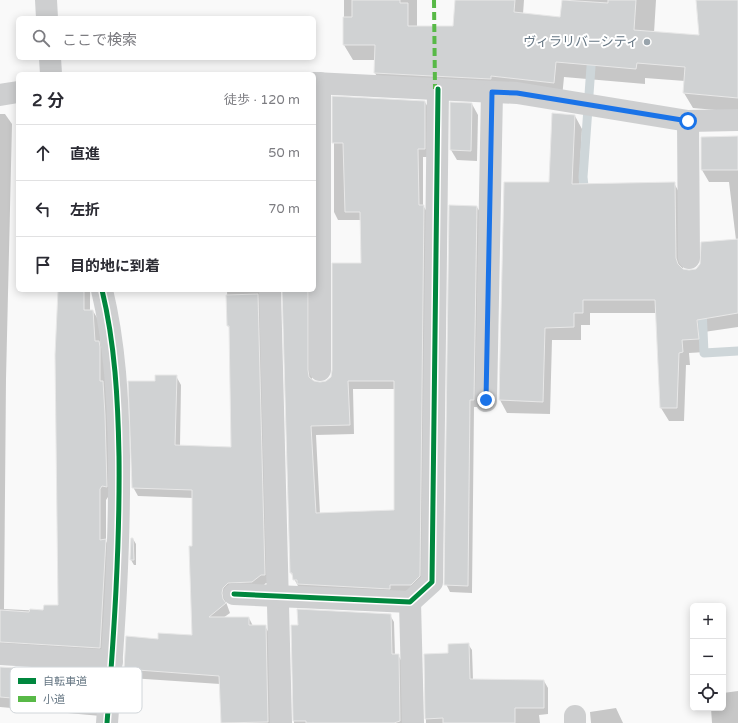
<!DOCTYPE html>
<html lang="ja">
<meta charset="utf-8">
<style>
:root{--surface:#fff;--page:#f7f7f7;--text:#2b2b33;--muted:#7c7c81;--line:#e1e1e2}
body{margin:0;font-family:"Varela Round","Noto Sans JP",sans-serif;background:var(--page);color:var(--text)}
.controls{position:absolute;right:12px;bottom:12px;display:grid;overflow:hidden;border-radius:6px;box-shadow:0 2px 10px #0003}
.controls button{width:36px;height:36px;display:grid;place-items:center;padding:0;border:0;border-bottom:1px solid var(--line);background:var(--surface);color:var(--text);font:20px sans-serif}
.stop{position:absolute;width:12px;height:12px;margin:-9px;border:3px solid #1a73e8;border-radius:50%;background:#fff}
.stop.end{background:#1a73e8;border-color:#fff;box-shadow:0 1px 4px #0008}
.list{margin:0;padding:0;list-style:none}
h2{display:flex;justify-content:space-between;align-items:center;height:52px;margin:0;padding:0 16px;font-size:17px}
h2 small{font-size:13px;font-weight:400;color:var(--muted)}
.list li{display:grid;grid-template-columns:26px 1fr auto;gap:12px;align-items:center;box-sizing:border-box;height:56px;padding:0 16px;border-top:1px solid var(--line)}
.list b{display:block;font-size:15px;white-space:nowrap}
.list em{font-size:13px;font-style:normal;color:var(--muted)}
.icon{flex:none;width:22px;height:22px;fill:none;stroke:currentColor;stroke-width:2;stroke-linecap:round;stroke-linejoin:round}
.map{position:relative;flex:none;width:738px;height:723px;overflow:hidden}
.search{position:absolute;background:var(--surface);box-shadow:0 2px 10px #0003;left:16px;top:16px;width:300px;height:44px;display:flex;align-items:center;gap:10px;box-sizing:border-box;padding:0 14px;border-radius:6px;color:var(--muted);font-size:15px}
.panel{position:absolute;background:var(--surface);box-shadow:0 2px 10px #0003;left:16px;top:72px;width:300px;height:220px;border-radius:6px}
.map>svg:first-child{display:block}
</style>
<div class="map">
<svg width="738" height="723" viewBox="0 0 738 723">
<rect width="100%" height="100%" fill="#f9f9f9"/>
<g fill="#0003" fill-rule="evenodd">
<polygon points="344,0 417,0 417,27 454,27 456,0 524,0 523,14 561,19 563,0 656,0 654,33 700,36 697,0 738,0 738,112 693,108 684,93 685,81 645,78 645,84 564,77 562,98 383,88 375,73 376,60 353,60 344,45"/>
<path d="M334 97 425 102 430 111 429 157H423V205L428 214 424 585 416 593 299 588 291 573 284 290H312V380L320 383 326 382 331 377 362 264 361 220H338L334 212ZM353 389H395V511L320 514 316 435 354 434Z"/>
<polygon points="472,104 478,115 477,161 457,160 451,150"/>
<polygon points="0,114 5,114 12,124 6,379 4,609 44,611 59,606 58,290 90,290 90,311 93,311 99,321 101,346 104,352 109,393 112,497 108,497 106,500 106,541 111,551 106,658 0,654"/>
<polygon points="575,116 582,129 579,185 674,183 681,196 683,270 689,271 696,269 736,240 729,182 709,182 702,170 738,137 738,327 704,332 705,352 689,353 690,365 686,365 684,421 669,421 661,408 657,313 590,313 590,325 581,325 581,340 552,340 550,414 507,413 500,400 505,183 550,183"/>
<polygon points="477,207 481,214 477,407 474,407 472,593 450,592 446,584"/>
<polygon points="227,290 266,290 269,583 266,583 257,591 228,596 226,602 230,613 223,618 249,618 253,626 265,626 270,635 273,723 222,723 220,684 130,678 125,669 159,640 193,636 193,498 138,496 133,487 176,376 181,385 180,446 232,448 230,329 228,326"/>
<polygon points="133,539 136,544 136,565 134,565 131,560"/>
<polygon points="390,615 394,622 395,655 398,655 402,662 404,723 294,723 292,626"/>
<polygon points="468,644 472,650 473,680 544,681 548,688 548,714 539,715 540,723 426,723 425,655 449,654"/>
<polygon points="0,668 98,674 104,684 101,716 0,707"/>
<polygon points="738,691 738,723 712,723 711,708 723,708 723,693"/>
<polygon points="616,708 623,723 591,723 590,712"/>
</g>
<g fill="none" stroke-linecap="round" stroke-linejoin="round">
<g stroke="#ced6d9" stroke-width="9">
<polyline points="585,196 583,177 592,53"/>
<polyline points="702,308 704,353 738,351"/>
</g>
</g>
<g fill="#d0d2d3" stroke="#e8e8e8" fill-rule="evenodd">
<polygon points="352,0 400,0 400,3 408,3 408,26 453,26 455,0 515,0 514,12 560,17 562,0 608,3 608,0 636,0 634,30 699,35 696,0 738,0 738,98 683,93 685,67 637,63 636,69 556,62 554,83 491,76 491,79 374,73 375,45 343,45 343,17 352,17"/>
<path d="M332 96 425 101V149H418L419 205H424L420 576 411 585H390V589L297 584V580H293L292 573H290L282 290H308V370L309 377 314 381 320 382 326 381 331 377 332 370V263H361L360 212H345L343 143H332ZM348 381H394V510L316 513 311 426 350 425Z"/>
<polygon points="450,102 472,103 471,151 450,150"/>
<polygon points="552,113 575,115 572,184 675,182 676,258 678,264 683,269 689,270 696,269 700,264 701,242 738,239 738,313 697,320 699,339 682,340 683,352 679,353 677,408 660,408 655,300 583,300 583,313 574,313 574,327 545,328 543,402 499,400 504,182 549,182"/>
<polygon points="738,136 738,170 701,170 701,137"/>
<polygon points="449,205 477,206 474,400 470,400 468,586 444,585"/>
<polygon points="58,290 84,290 84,310 93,310 95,341 99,341 100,347 100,381 103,381 105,415 107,487 102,486 100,489 100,540 106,539 100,648 0,642 0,610 29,612 30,609 43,610 44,605 58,605 55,355"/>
<polygon points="258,294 265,575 261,575 252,582 228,583 223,588 222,593 223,599 226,603 209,617 249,617 249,625 266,625 268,722 221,723 219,676 124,669 126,636 158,639 158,633 192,635 189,546 192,546 192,490 132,488 128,381 155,381 155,375 177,375 175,445 231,447 229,326 227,326 226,295"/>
<polygon points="131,538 133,538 134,560 130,560"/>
<polygon points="297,609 391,614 392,654 399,654 400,721 394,723 306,723 306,721 293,721 291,625 298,625"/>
<polygon points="469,643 470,679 544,680 544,708 515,708 515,723 443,723 443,718 425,719 424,654 448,653 448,644"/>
<polygon points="0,667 98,673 96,705 0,697"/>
</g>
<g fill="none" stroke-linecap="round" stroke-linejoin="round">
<g stroke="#cecfd0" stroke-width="22">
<polyline points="46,0 47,18"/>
<polyline points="50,58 51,74"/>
<polyline points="314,83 517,93 688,121 738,120"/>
<polyline points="320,83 320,370"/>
<polyline points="0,95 18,92"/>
<polyline points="688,121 689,258"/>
<path d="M102 290C115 344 118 400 119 456 120 545 114 634 107 723"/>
<polyline points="270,290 281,723"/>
<polyline points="486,401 492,92"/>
<polyline points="234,594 410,602 432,582 438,89"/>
<polyline points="410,602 413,723"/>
<polyline points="0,654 112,661"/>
<polyline points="575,716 575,723"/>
</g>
<polyline stroke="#58b947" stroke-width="4" stroke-dasharray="8 4" stroke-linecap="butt" points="434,0 435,89"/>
<g stroke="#fff" stroke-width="8">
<g id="cycleway">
<path d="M102 290C115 344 118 400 119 456 120 545 114 634 107 723"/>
<polyline points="234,594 410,602 432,582 438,89"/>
</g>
</g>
<use href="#cycleway" stroke="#00873e" stroke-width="5"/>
</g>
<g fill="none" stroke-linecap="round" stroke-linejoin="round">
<polyline stroke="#1a73e8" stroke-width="5" points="486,400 492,92 517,93 688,121"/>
</g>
<circle fill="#99a4ac" stroke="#fff" stroke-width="1.5" cx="647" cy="42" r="4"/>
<g text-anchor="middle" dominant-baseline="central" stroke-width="4" stroke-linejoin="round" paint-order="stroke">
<g font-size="13" fill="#657683" stroke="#fff" text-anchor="end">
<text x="639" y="42">ヴィラリバーシティ</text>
</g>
</g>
<rect x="10" y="667" width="132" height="46" rx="6" fill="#fff" stroke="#d1d6da" stroke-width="1"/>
<rect x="18" y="678" width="18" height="6" fill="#00873e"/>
<rect x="18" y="696" width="18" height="6" fill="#58b947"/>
<g font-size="11" fill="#657683">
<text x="43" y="685">自転車道</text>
<text x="43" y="703">小道</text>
</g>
</svg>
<div class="controls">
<button>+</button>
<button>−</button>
<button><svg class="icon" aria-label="locate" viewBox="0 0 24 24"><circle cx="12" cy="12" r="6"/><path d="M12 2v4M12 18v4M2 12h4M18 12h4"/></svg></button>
</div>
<div class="stop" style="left:688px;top:121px"></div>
<div class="stop end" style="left:486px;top:400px"></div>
<div class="search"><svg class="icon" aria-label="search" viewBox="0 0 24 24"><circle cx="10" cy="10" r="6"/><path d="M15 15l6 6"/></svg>ここで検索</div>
<section class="panel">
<h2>2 分<small>徒歩 · 120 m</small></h2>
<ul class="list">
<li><svg class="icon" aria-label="ahead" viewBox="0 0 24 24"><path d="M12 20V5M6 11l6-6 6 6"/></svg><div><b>直進</b></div><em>50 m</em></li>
<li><svg class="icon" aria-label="left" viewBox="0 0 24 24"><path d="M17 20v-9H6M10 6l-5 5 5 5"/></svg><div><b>左折</b></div><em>70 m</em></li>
<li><svg class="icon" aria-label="arrive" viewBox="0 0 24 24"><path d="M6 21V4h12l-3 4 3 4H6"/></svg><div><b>目的地に到着</b></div></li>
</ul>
</section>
</div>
